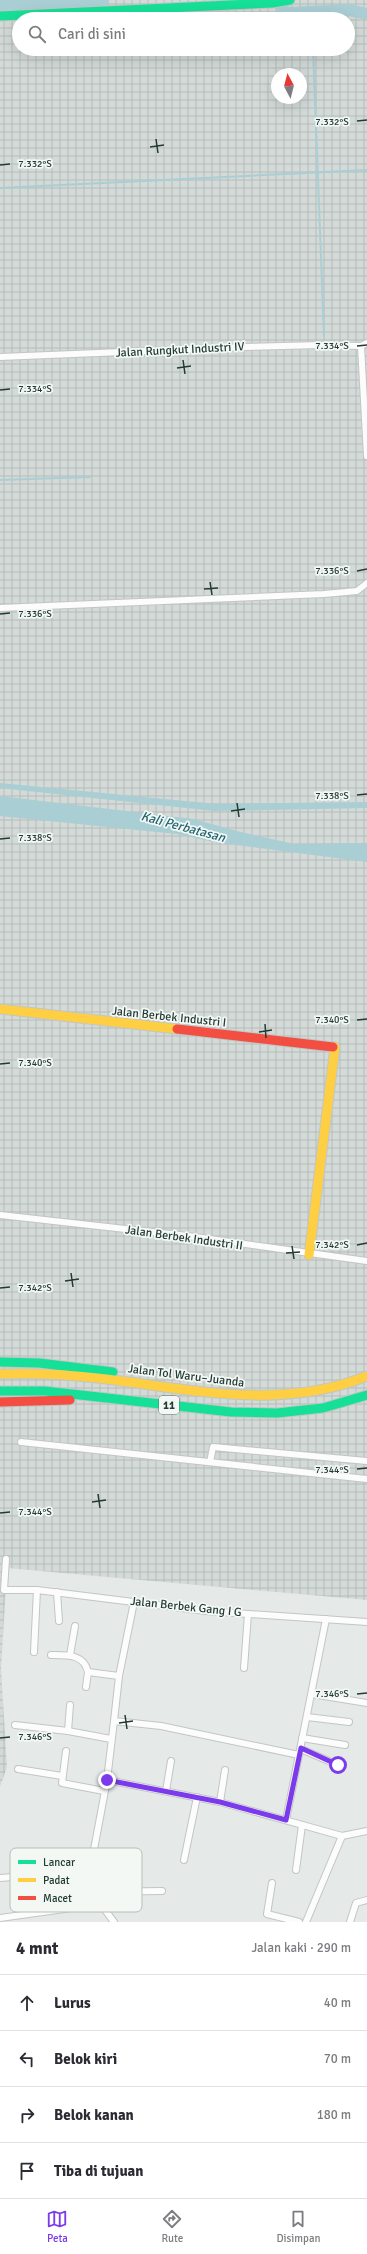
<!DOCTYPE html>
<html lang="id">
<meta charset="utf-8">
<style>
:root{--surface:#fff;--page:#f2f2f3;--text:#2b2b33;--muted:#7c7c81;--line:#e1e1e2;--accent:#7c3aed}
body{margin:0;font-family:Signika,sans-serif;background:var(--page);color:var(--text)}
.compass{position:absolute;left:271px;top:68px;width:36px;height:36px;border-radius:50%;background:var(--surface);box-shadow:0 4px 16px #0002;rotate:353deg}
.stop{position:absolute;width:12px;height:12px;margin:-9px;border:3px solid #7c3aed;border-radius:50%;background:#fff}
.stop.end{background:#7c3aed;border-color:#fff;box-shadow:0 1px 4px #0008}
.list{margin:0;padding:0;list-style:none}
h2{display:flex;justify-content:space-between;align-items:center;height:52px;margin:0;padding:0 16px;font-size:17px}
h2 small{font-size:13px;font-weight:400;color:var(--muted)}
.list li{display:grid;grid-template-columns:26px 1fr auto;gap:12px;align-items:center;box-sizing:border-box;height:56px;padding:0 16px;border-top:1px solid var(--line)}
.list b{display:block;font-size:15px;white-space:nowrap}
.list em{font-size:13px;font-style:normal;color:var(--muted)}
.icon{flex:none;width:22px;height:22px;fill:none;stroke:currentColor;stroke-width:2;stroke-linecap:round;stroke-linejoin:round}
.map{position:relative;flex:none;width:367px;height:1922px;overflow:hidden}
.search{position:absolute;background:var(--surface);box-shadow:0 4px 16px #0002;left:12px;right:12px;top:12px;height:44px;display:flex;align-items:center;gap:10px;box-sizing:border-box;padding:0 14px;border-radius:22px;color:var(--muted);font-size:15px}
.sheet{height:276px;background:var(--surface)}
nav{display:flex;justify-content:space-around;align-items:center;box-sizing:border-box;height:56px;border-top:1px solid var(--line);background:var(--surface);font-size:11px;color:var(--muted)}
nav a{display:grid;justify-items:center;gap:2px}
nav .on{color:var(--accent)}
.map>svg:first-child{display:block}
</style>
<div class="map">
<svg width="367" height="1922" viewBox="0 0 367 1922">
<defs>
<pattern id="industrial-grid" width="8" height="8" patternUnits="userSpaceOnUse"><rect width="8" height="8" fill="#d3dad7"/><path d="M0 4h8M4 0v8" fill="none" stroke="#b5bcb9"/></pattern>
</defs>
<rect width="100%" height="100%" fill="#e5e9e7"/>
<path fill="url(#industrial-grid)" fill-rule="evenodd" d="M0 0H367V1600L7 1568 1 1669 7 1767 0 1787ZM19 19H348V49H19ZM277 74H301V98H277Z"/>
<g fill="#a9ced4">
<polygon points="0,783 216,804 367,802 367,808 214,811 0,788"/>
<polygon points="0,796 193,819 241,832 294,844 367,843 367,862 214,842 177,834 0,816"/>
</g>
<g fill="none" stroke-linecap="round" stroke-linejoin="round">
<g stroke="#a9ced4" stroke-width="2">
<polyline points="312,12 312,19"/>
<polyline points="313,49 324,335"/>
<polyline points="0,188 367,170"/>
<polyline points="0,480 90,477"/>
</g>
<g stroke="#a9ced4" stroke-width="12">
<polyline points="279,0 284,11 289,13 349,10 367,14"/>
<polyline points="0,6 103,0"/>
</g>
<g stroke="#c2c6c4" stroke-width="8">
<g id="street">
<polyline points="367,343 361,346 367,456"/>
<polyline points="0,357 245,347 320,345 361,346"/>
<polyline points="0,608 324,594 357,591 367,583"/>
<polyline points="0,1215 188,1236 367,1261"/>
<polyline points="21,1442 367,1479"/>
<polyline points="210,1462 213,1447 367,1461"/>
<polyline points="6,1559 4,1590 37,1590"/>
<polyline points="57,1592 59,1621"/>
<polyline points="34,1652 37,1590 206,1611 367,1622"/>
<path d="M51 1655C67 1655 84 1654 88 1672L119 1676"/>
<polyline points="70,1655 75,1626"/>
<polyline points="244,1668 248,1614"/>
<polyline points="86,1687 88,1672"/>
<polyline points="312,1694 367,1703"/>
<polyline points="307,1717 349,1722"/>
<polyline points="114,1721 119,1676 134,1602"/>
<polyline points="15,1725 68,1731 111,1739"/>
<polyline points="68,1731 70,1705"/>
<polyline points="302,1738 345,1745"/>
<polyline points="301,1749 338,1765"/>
<polyline points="66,1751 62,1783 104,1791"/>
<polyline points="18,1769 62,1776"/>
<polyline points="107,1780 220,1802 342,1836 367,1831"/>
<polyline points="166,1791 171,1761"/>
<polyline points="220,1802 225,1770"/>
<polyline points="286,1820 326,1619"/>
<polyline points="184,1860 197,1797"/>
<polyline points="296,1870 302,1825"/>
<polyline points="0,1878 25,1876 33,1869 90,1871"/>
<polyline points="272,1883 267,1914 299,1922"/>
<path d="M97 1899C118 1891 140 1891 162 1891"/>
<polyline points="0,1918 100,1904"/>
<polyline points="114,1922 97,1899 90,1871 107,1780 114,1721 161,1726 299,1755"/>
<polyline points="306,1922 342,1836"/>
<polyline points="350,1922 356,1903 367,1900"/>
</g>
</g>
<g stroke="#c0c7c4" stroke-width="11">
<g id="fast">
<polyline points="0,16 272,3 290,0"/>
<polyline points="0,1362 39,1363 113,1372"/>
<polyline points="0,1391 45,1391 231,1412 277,1413 323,1408 367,1395"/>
</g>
</g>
<g stroke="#c0c7c4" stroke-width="11">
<g id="slow">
<polyline points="0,1009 177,1029"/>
<polyline points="309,1255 335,1047 333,1047"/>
<path d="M0 1374C33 1373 65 1374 97 1378 186 1388 280 1412 367 1376"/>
</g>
</g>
<g stroke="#c0c7c4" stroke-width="11">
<g id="jam">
<polyline points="177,1029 333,1047"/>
<polyline points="0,1402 70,1400"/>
</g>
</g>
<use href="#street" stroke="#fbfcfb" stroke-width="6"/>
<use href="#fast" stroke="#16e098" stroke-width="9"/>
<use href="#slow" stroke="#ffcf43" stroke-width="9"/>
<use href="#jam" stroke="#f24e42" stroke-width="9"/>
</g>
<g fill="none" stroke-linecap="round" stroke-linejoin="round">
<polyline stroke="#7c3aed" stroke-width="5" points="107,1780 220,1802 286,1820 301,1748 338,1765"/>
</g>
<path fill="none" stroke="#243b35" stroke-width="1.5" d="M357 121 367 120M156 139 158 153M150 147 164 145M0 165 10 164M357 346 367 345M183 360 185 374M177 368 191 366M0 390 10 389M357 571 367 569M210 582 212 595M204 589 218 588M0 614 10 613M357 795 367 794M237 803 239 817M231 811 245 809M0 839 10 838M357 1020 367 1019M265 1024 266 1038M259 1032 272 1030M0 1064 10 1063M357 1245 367 1243M292 1246 294 1259M286 1253 300 1252M71 1273 73 1287M65 1281 79 1279M0 1288 10 1287M357 1469 367 1468M98 1494 100 1508M92 1502 106 1500M0 1513 10 1512M357 1694 367 1693M125 1715 127 1729M119 1723 133 1721M0 1738 10 1737"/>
<g text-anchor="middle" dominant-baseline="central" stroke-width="3.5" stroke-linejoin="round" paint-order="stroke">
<rect fill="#f3f8f5" stroke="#62746f" stroke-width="1" x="159" y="1396" width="20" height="18" rx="3"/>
<g font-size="11" font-weight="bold" fill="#243b35">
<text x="169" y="1405">11</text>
</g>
<g font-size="12" fill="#243b35" stroke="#f3f8f5">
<text transform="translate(180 350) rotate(-3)">Jalan Rungkut Industri IV</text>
<text transform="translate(169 1017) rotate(6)">Jalan Berbek Industri I</text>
<text transform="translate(184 1238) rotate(8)">Jalan Berbek Industri II</text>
<text transform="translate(186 1376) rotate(7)">Jalan Tol Waru–Juanda</text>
<text transform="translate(186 1607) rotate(6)">Jalan Berbek Gang I G</text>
</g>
<g font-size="13" font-style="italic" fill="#236672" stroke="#f3f8f5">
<text transform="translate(183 827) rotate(15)">Kali Perbatasan</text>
</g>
</g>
<rect x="10" y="1848" width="132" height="64" rx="6" fill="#f3f8f5" stroke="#b5bfbb" stroke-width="1"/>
<rect x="18" y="1860" width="18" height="4" fill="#16e098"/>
<rect x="18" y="1878" width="18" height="4" fill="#ffcf43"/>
<rect x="18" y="1896" width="18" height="4" fill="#f24e42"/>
<g font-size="11" fill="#243b35">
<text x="43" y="1866">Lancar</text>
<text x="43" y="1884">Padat</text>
<text x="43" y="1902">Macet</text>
</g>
<g font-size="10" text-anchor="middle" fill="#243b35" stroke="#f3f8f5" stroke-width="3.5" stroke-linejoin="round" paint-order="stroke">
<text x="332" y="125">7.332°S</text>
<text x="35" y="167">7.332°S</text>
<text x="332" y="349">7.334°S</text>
<text x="35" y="392">7.334°S</text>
<text x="332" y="574">7.336°S</text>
<text x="35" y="617">7.336°S</text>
<text x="332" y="799">7.338°S</text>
<text x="35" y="841">7.338°S</text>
<text x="332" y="1023">7.340°S</text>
<text x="35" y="1066">7.340°S</text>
<text x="332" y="1248">7.342°S</text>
<text x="35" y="1291">7.342°S</text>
<text x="332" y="1473">7.344°S</text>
<text x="35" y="1515">7.344°S</text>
<text x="332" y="1697">7.346°S</text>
<text x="35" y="1740">7.346°S</text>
</g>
</svg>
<svg class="compass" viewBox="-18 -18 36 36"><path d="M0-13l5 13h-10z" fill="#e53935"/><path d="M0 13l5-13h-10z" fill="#7c7c81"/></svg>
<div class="stop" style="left:338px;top:1765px"></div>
<div class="stop end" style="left:107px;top:1780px"></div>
<div class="search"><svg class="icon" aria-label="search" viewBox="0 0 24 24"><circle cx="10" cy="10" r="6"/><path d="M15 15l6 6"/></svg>Cari di sini</div>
</div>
<section class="sheet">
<h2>4 mnt<small>Jalan kaki · 290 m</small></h2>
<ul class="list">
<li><svg class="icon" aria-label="ahead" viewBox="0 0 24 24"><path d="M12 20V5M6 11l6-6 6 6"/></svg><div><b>Lurus</b></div><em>40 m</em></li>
<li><svg class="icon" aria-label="left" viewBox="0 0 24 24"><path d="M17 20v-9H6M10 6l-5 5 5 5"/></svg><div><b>Belok kiri</b></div><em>70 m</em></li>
<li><svg class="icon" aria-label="right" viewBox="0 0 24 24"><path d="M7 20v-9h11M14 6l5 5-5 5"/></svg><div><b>Belok kanan</b></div><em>180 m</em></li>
<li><svg class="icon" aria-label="arrive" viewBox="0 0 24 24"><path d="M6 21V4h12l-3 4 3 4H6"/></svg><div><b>Tiba di tujuan</b></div></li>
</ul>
</section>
<nav>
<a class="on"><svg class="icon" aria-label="map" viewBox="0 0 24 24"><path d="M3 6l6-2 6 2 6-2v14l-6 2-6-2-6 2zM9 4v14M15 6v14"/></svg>Peta</a>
<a><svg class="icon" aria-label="directions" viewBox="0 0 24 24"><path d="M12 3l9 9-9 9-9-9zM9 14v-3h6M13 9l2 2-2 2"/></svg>Rute</a>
<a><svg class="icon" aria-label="saved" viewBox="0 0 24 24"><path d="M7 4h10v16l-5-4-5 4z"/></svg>Disimpan</a>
</nav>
